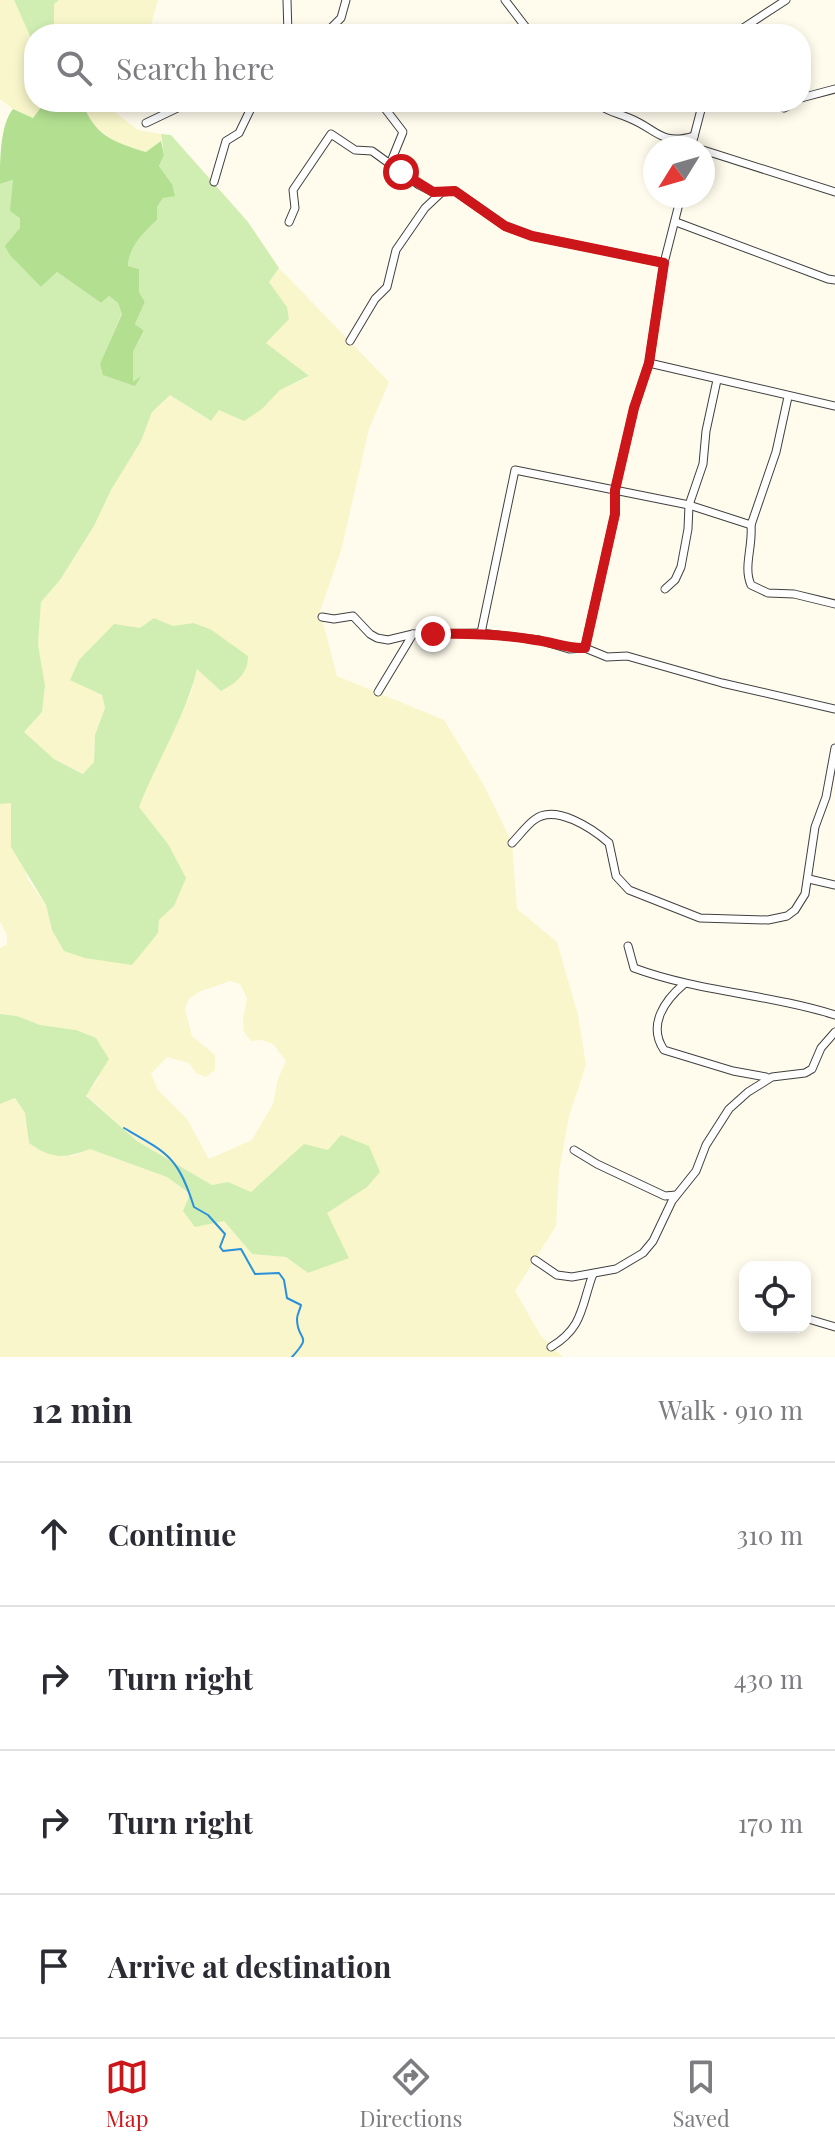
<!DOCTYPE html>
<meta charset="utf-8">
<style>
:root{--surface:#fff;--page:#f2f2f3;--text:#2b2b33;--muted:#7c7c81;--line:#e1e1e2;--accent:#cc161a}
body{margin:0;font-family:"Playfair Display",serif;background:var(--page);color:var(--text)}
.controls{position:absolute;right:24px;bottom:24px;display:grid;overflow:hidden;border-radius:16px;box-shadow:0 4px 12px #0003}
.controls button{width:72px;height:72px;display:grid;place-items:center;padding:0;border:0;border-bottom:2px solid var(--line);background:var(--surface);color:var(--text);font:40px sans-serif}
.compass{position:absolute;left:643px;top:136px;width:72px;height:72px;border-radius:50%;background:var(--surface);box-shadow:0 4px 12px #0003;rotate:233deg}
.stop{position:absolute;width:24px;height:24px;margin:-18px;border:6px solid #cc161a;border-radius:50%;background:#fff}
.stop.end{background:#cc161a;border-color:#fff;box-shadow:0 2px 8px #0008}
.list{margin:0;padding:0;list-style:none}
h2{display:flex;justify-content:space-between;align-items:center;height:104px;margin:0;padding:0 32px;font-size:34px}
h2 small{font-size:26px;font-weight:400;color:var(--muted)}
.list li{display:grid;grid-template-columns:52px 1fr auto;gap:24px;align-items:center;box-sizing:border-box;height:144px;padding:0 32px;border-top:2px solid var(--line)}
.list b{display:block;font-size:30px;white-space:nowrap}
.list em{font-size:26px;font-style:normal;color:var(--muted)}
.icon{flex:none;width:44px;height:44px;fill:none;stroke:currentColor;stroke-width:2;stroke-linecap:round;stroke-linejoin:round}
.map{position:relative;flex:none;width:835px;height:1357px;overflow:hidden}
.search{position:absolute;background:var(--surface);box-shadow:0 4px 12px #0003;left:24px;right:24px;top:24px;height:88px;display:flex;align-items:center;gap:20px;box-sizing:border-box;padding:0 28px;border-radius:32px;color:var(--muted);font-size:30px}
.sheet{height:680px;background:var(--surface)}
nav{display:flex;justify-content:space-around;align-items:center;box-sizing:border-box;height:112px;border-top:2px solid var(--line);background:var(--surface);font-size:22px;color:var(--muted)}
nav a{display:grid;justify-items:center;gap:4px}
nav .on{color:var(--accent)}
.map>svg:first-child{display:block}
</style>
<div class="map">
<svg width="835" height="1357" viewBox="0 0 835 1357">
<rect width="100%" height="100%" fill="#fffced"/>
<g fill="#f8f6ca" fill-rule="evenodd">
<polygon points="0,0 14,0 34,45 34,102 45,102 33,118 13,109 0,99"/>
<polygon points="59,0 158,0 151,25 138,34 54,34 54,4"/>
<polygon points="82,102 102,102 138,130 161,134 161,141 146,152 117,143 90,123"/>
<path d="M279 268 389 382 369 429 341 551 320 611 337 676 444 720 485 787 512 843 517 909 557 942 578 1015 586 1065 569 1116 559 1171 556 1226 515 1291 541 1336 563 1357H0V1104L15 1098 25 1113 29 1143 72 1156 90 1149 167 1177 224 1221 252 1254 286 1257 308 1273 327 1212 367 1187 328 1151 304 1145 251 1193 228 1182 212 1185 137 1141 86 1095 99 1078 76 1030 40 1025 17 1016 0 1014V948L7 944V935L0 921V804L11 802 27 878 46 905 52 930 147 945 158 933 159 920 174 906 168 844 139 807 152 774 191 693 197 668 193 623 173 626 154 618 70 679 102 695 105 708 95 735 94 762 84 774 54 759 24 732 42 712 45 687 38 644 41 602 60 580 94 526 111 490 141 441 152 412 170 395 210 421 219 410 262 409 280 390 309 377 266 343 287 307 269 282ZM230 981 240 984 247 998 243 1020 244 1032 251 1041 262 1040 273 1044 286 1061 278 1079 273 1104 252 1140 209 1159 187 1119 158 1090 151 1074 167 1057 189 1063 196 1073 206 1077 215 1070V1055L192 1036 185 1009 189 999 199 992Z"/>
</g>
<g fill="#d0eeb2">
<polygon points="14,0 59,0 54,4 54,34 34,34 34,45"/>
<path d="M161 134 171 135 248 222 279 268 269 282 287 307 289 319 266 343 309 376 280 390 262 409 244 421 219 410 211 421 170 395 152 412 141 441 111 490 94 526 60 580 41 602 38 644 45 686 42 712 24 732 54 759 83 774 94 762 95 735 105 708 102 695 70 680 79 660 114 624 140 628 154 618 173 626 193 623 210 629 248 656C248 674 236 683 221 691L197 669C187 713 156 763 139 807L168 844 186 878 174 906 159 920 158 933 132 965 85 958 64 951 52 930 46 905 11 847V803L0 804V184L13 180 20 217V228L41 287 57 272 101 303 109 296 118 303 122 313 100 365 133 383V352L144 332 135 324 145 302 139 292V269L128 266C129 246 142 233 157 220V207L172 184 159 166 164 155Z"/>
<path d="M0 1014 17 1016 40 1025 76 1030 96 1038 109 1059 86 1096 137 1141 212 1185 228 1182 251 1192 304 1144 328 1150 341 1135 369 1146 380 1172 367 1187 327 1213 349 1258 308 1273 286 1257 252 1254 224 1221 195 1227 183 1211 190 1194 167 1177 90 1149C64 1159 51 1159 29 1143L25 1113 15 1098 0 1104Z"/>
</g>
<path fill="#b2e090" d="M45 102H82C95 136 113 142 146 152L161 141 164 155 159 166 172 184 175 196 163 198 157 207V220C143 233 129 246 128 266L139 269V292L145 302 135 324 144 331 133 352V382L141 376 135 386 103 375 100 364 122 314 118 303 109 296 101 303 57 272 41 287 10 255 5 246 20 228V218L10 211 13 180 0 184C0 160 0 125 13 109L33 118Z"/>
<g fill="none" stroke-linecap="round" stroke-linejoin="round">
<path stroke="#2a90dc" stroke-width="2" d="M124 1128C169 1154 178 1157 194 1207L208 1215 225 1234 220 1247 223 1251 241 1249 255 1274 279 1273 284 1280 287 1298 301 1305C300 1310 297 1314 297 1319 297 1342 314 1333 292 1357"/>
<g stroke="#404040" stroke-width="9">
<g id="minor">
<polyline points="287,0 288,34"/>
<polyline points="505,0 531,34"/>
<polyline points="325,34 341,18 346,0"/>
<polyline points="333,34 354,34"/>
<polyline points="734,34 786,0"/>
<polyline points="801,98 835,89"/>
<polyline points="380,102 403,132 390,164"/>
<path d="M594 102C609 112 614 112 629 118 657 129 660 146 694 136"/>
<polyline points="766,102 784,108 795,102"/>
<polyline points="146,123 190,102"/>
<polyline points="691,148 703,102"/>
<polyline points="703,150 835,192"/>
<polyline points="214,182 226,141 239,133 254,102"/>
<polyline points="289,222 295,208 293,190 331,134 355,150 372,151 419,185 433,192 440,192"/>
<polyline points="676,222 828,279 835,280"/>
<polyline points="350,341 375,299 387,287 396,250 425,208 442,192 455,191 505,226 532,236 664,263"/>
<polyline points="649,363 835,406"/>
<path d="M751 525C753 547 743 567 751 585L768 593 794 594 835 604"/>
<polyline points="665,589 675,580 681,567 688,529 689,505 703,464 706,431 717,380"/>
<polyline points="322,617 334,619 353,616 370,634 377,638 388,640 413,634 481,633 539,640 569,649 585,648 607,657 627,656 722,683 835,709"/>
<polyline points="481,633 515,470 689,505 751,525 776,452 788,397"/>
<polyline points="585,648 615,514 615,490 634,408 649,363 664,263 681,196"/>
<polyline points="378,692 413,634"/>
<path d="M512 843C519 836 526 826 534 820 555 803 593 829 609 843L616 876 629 890 700 918 768 920 787 916 795 910 805 894 815 827 826 797 835 748"/>
<polyline points="809,879 835,885"/>
<path d="M628 946 634 968C699 992 769 994 835 1015"/>
<path d="M684 984C665 1000 647 1025 664 1050L733 1071 766 1077"/>
<polyline points="574,1150 597,1164 665,1196 676,1195"/>
<polyline points="535,1260 557,1275 572,1277 616,1269 643,1253 653,1241 672,1201 696,1171 706,1145 729,1109 748,1092 772,1077 805,1073 812,1069 821,1048 835,1032"/>
<polyline points="805,1318 835,1327"/>
<path d="M551 1347C584 1327 581 1306 593 1274"/>
</g>
</g>
<use href="#minor" stroke="#fff" stroke-width="7"/>
</g>
<g fill="none" stroke-linecap="round" stroke-linejoin="round">
<path stroke="#cc161a" stroke-width="10" d="M401 172 433 192 455 191 505 226 532 236 664 263 649 363 634 408 615 490V514L585 648C567 649 553 642 535 640 501 634 468 633 433 634"/>
</g>
</svg>
<div class="controls">
<button><svg class="icon" aria-label="locate" viewBox="0 0 24 24"><circle cx="12" cy="12" r="6"/><path d="M12 2v4M12 18v4M2 12h4M18 12h4"/></svg></button>
</div>
<svg class="compass" viewBox="-18 -18 36 36"><path d="M0-13l5 13h-10z" fill="#e53935"/><path d="M0 13l5-13h-10z" fill="#7c7c81"/></svg>
<div class="stop" style="left:401px;top:172px"></div>
<div class="stop end" style="left:433px;top:634px"></div>
<div class="search"><svg class="icon" aria-label="search" viewBox="0 0 24 24"><circle cx="10" cy="10" r="6"/><path d="M15 15l6 6"/></svg>Search here</div>
</div>
<section class="sheet">
<h2>12 min<small>Walk · 910 m</small></h2>
<ul class="list">
<li><svg class="icon" aria-label="ahead" viewBox="0 0 24 24"><path d="M12 20V5M6 11l6-6 6 6"/></svg><div><b>Continue</b></div><em>310 m</em></li>
<li><svg class="icon" aria-label="right" viewBox="0 0 24 24"><path d="M7 20v-9h11M14 6l5 5-5 5"/></svg><div><b>Turn right</b></div><em>430 m</em></li>
<li><svg class="icon" aria-label="right" viewBox="0 0 24 24"><path d="M7 20v-9h11M14 6l5 5-5 5"/></svg><div><b>Turn right</b></div><em>170 m</em></li>
<li><svg class="icon" aria-label="arrive" viewBox="0 0 24 24"><path d="M6 21V4h12l-3 4 3 4H6"/></svg><div><b>Arrive at destination</b></div></li>
</ul>
</section>
<nav>
<a class="on"><svg class="icon" aria-label="map" viewBox="0 0 24 24"><path d="M3 6l6-2 6 2 6-2v14l-6 2-6-2-6 2zM9 4v14M15 6v14"/></svg>Map</a>
<a><svg class="icon" aria-label="directions" viewBox="0 0 24 24"><path d="M12 3l9 9-9 9-9-9zM9 14v-3h6M13 9l2 2-2 2"/></svg>Directions</a>
<a><svg class="icon" aria-label="saved" viewBox="0 0 24 24"><path d="M7 4h10v16l-5-4-5 4z"/></svg>Saved</a>
</nav>
